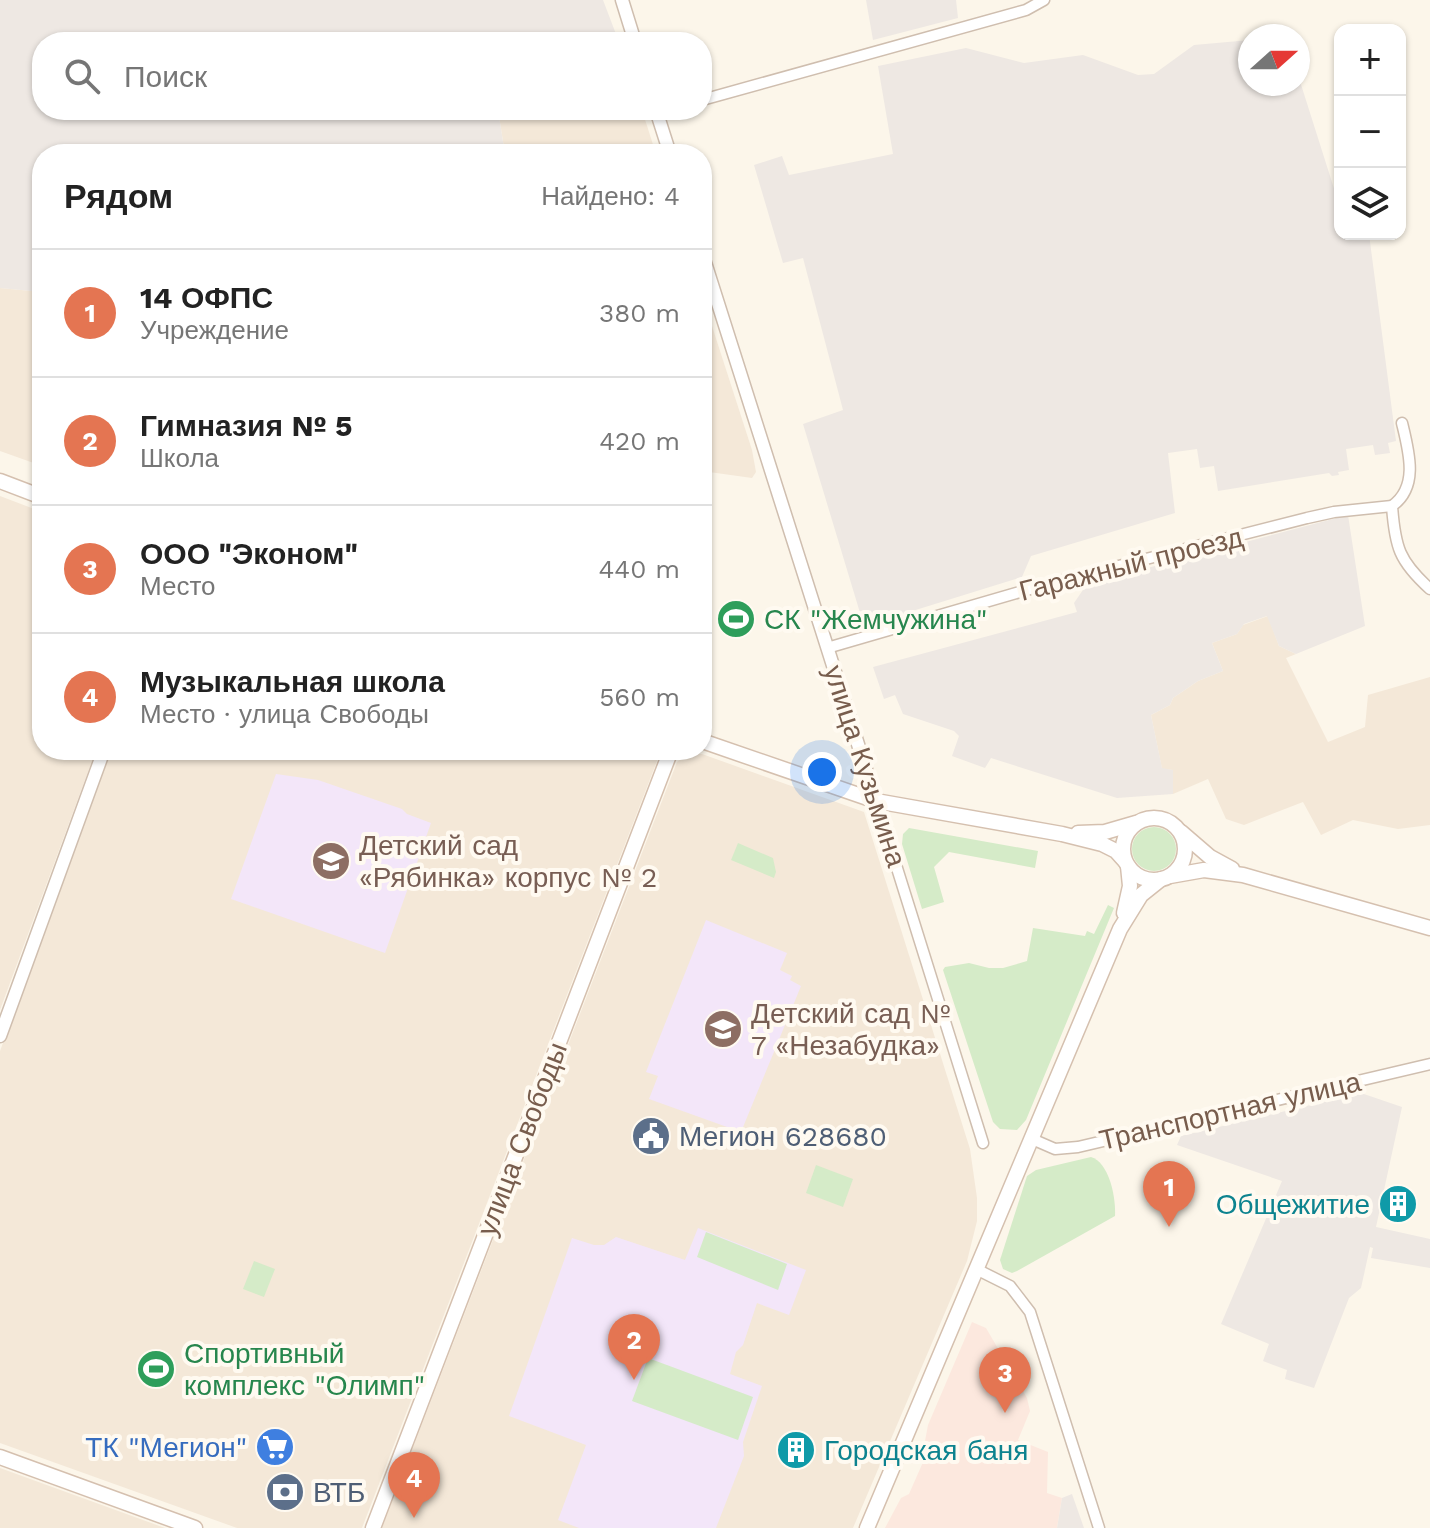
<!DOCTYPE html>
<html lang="ru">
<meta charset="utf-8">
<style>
:root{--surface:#fff;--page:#f2f2f2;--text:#222;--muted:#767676;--line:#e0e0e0;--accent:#e47552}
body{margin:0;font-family:"Work Sans",sans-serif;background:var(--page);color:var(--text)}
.controls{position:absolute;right:24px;top:24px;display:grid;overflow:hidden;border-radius:16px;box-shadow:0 2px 6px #0004}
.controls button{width:72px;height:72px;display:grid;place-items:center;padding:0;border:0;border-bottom:2px solid var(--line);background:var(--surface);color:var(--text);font:40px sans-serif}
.compass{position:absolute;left:1238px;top:24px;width:72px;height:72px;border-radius:50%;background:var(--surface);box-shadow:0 2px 6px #0004;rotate:69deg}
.you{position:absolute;left:822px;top:772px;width:28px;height:28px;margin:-20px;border:6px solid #fff;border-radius:50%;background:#1a73e8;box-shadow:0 0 0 12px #1a73e833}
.badge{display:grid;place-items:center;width:52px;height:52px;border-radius:50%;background:var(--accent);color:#fff;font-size:26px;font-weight:700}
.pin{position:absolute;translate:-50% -66px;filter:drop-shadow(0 2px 4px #0008)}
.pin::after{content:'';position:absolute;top:42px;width:28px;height:24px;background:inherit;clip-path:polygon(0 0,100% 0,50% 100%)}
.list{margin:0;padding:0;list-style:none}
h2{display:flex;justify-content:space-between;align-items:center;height:104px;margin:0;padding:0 32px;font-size:34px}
h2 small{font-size:26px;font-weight:400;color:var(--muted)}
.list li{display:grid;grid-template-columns:52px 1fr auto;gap:24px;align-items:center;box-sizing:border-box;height:128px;padding:0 32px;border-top:2px solid var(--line)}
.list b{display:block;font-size:30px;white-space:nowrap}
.list p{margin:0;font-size:26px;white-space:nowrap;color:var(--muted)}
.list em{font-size:26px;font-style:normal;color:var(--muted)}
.icon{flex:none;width:44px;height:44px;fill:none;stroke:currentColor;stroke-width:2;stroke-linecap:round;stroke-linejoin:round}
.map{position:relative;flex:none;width:1430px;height:1528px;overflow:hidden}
.search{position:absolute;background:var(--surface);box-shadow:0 2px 6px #0004;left:32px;top:32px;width:680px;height:88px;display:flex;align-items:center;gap:20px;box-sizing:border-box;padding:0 28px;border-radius:32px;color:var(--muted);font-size:30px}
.panel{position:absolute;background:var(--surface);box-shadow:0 2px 6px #0004;left:32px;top:144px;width:680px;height:616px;border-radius:32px}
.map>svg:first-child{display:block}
</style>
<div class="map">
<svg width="1430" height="1528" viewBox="0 0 1430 1528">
<rect width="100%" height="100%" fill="#fcf6ea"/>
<g fill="#f4e8d8">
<polygon points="498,110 642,110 656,154 505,154"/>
<polygon points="0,288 42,292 42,466 0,451"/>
<polygon points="702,295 752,450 756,472 752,478 702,471"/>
<polygon points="0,496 42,512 42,750 96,750 0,1010"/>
<polygon points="1268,616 1279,646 1296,654 1286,658 1328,742 1365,727 1368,695 1430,677 1430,825 1398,829 1353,820 1321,835 1303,802 1244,825 1226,819 1208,779 1173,794 1173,770 1162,769 1151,715 1170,705 1173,698 1198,681 1223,671 1212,643 1237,634 1243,625"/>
<polygon points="111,750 657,750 657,761 362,1528 237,1528 0,1443 0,1051"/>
<polygon points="686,754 702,754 864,812 970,1149 977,1198 977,1221 967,1261 853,1528 382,1528 677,762"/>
<polygon points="0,1468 165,1528 0,1528"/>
</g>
<polygon fill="#fce8de" points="972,1322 986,1328 1027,1398 1030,1411 1018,1440 1048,1452 1047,1493 1062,1498 1057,1528 885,1528 901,1498 909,1494 931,1444 925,1441 928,1425"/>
<g fill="#eee8e3">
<polygon points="0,0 603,0 619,42 42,42 42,110 498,110 505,154 42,154 42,292 0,288"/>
<polygon points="866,0 956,0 958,18 873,40"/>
<polygon points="1250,40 1250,84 1298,84 1298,75 1337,198 1340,198 1340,234 1369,234 1396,441 1388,443 1390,453 1375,455 1373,445 1346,449 1349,470 1338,472 1339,475 1332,476 1329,473 1218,491 1214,466 1200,468 1197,449 1168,453 1175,513 1031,556 1022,577 864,626 803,424 843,410 803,258 783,263 754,165 782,156 789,175 893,154 878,66 966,48 1024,63 1083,55 1138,75 1154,74 1194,45"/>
<polygon points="1348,515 1365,626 1296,654 1279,646 1267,616 1244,624 1237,634 1212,643 1223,671 1198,681 1173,698 1170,705 1151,715 1162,768 1173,770 1173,794 1117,798 991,758 985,768 952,756 959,736 954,731 903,714 895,695 884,699 873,667 1077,612 1074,603 1087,584"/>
<polygon points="1361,1093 1402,1107 1376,1227 1430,1239 1430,1268 1371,1258 1373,1248 1370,1247 1361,1288 1349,1298 1314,1388 1285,1379 1287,1370 1263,1361 1269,1344 1221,1324 1282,1181 1177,1145 1181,1136"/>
<polygon points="1072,1494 1084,1528 1057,1528 1062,1498"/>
</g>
<g fill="#f3e6f9">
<polygon points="276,774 318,780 402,809 407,814 431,823 385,953 231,899"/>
<polygon points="706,920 787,953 780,970 792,976 790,980 801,986 741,1132 649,1099 658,1076 646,1072"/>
<polygon points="698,1228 806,1270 789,1315 757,1303 743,1345 736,1352 730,1374 762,1386 743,1442 744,1456 716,1528 579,1528 558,1520 586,1445 509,1416 572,1238 594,1245 604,1245 616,1237 685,1260"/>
</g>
<g fill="#d5ebc8">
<circle cx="1154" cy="849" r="22"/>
<polygon points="909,828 1038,851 1035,868 949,852 934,867 944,902 922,909 902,844 903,834"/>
<polygon points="738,843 773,858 776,872 774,878 731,860"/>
<polygon points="1108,905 1114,908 1026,1120 1017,1130 1000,1129 993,1122 943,970 945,967 969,963 989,968 1003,968 1027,961 1033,928 1085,936 1087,931 1094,934"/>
<path d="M1091 1157C1110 1163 1116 1199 1115 1216L1017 1271 1012 1273 1003 1269 1000 1260 1027 1176 1036 1170Z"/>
<polygon points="816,1165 853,1179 843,1207 806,1193"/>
<polygon points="706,1232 787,1264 778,1290 697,1257"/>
<polygon points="254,1261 275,1269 264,1297 243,1289"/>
<polygon points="648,1358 753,1397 738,1440 632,1401"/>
</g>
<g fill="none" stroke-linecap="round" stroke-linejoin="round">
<g stroke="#cfbeaf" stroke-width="13">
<g id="minor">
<polyline points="702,100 1026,10 1044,0"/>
<path d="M1402 423C1409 452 1419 487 1392 506 1395 547 1399 561 1430 589"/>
<polyline points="827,648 1044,585 1307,518 1334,512 1392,506"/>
<polyline points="876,801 983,1143"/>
<polyline points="1032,1139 1055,1149 1078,1147 1430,1064"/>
<polyline points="976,1269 1010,1286 1030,1312 1099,1528"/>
</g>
</g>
<g stroke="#cfbeaf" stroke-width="15">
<g id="tertiary">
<polyline points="622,0 635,42"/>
<polyline points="656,110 670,154"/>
<polyline points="702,253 876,801"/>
<polyline points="0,1036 104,750"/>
</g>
</g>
<g stroke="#d5c0af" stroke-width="17">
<g id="secondary">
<polyline points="0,481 42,497"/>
<polyline points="702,741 876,801 1062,834 1102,844 1116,851 1125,861"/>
<circle cx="1154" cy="849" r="31"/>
<polyline points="1181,832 1210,857 1232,869"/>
<polyline points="1078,833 1105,832 1136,823"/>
<polyline points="1170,876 1204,870 1243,875 1430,928"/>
<polyline points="1124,913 1130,886 1128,866"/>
<polyline points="0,1457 195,1528"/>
<polyline points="373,1528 671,750"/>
<polyline points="867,1528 1120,929 1141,895 1161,879"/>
</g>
</g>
<use href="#minor" stroke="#fff" stroke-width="10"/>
<use href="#tertiary" stroke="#fff" stroke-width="12"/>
<use href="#secondary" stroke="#fff" stroke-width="14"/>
</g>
<defs>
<g id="stadium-disc" transform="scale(2)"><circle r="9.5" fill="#2e9e5b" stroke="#fffaf1"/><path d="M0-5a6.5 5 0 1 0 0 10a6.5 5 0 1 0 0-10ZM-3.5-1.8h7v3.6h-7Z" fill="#fff"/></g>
<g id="school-disc" transform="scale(2)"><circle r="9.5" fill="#8d6e63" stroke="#fffaf1"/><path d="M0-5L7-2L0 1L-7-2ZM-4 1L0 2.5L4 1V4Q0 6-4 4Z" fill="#fff"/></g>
<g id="civic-disc" transform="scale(2)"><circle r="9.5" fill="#5c6f8a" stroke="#fffaf1"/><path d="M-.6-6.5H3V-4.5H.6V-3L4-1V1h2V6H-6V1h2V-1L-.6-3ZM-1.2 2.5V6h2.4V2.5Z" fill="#fff"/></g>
<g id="building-disc" transform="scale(2)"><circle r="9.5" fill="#0f9aa8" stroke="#fffaf1"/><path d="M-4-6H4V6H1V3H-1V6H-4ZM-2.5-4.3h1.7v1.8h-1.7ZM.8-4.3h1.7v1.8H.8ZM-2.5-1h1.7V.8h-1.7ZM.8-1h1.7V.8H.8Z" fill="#fff"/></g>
<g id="supermarket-disc" transform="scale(2)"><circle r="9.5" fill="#3f7fe0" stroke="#fffaf1"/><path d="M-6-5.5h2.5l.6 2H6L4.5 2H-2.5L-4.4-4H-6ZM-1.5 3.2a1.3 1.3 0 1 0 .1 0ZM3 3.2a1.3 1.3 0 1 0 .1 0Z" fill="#fff"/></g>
<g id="bank-disc" transform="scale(2)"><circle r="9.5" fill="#5c6f8a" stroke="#fffaf1"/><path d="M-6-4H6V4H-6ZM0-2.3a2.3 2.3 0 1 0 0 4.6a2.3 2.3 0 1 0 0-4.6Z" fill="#fff"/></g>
</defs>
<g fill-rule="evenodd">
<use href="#stadium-disc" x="736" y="619"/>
<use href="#school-disc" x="331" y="861"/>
<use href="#school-disc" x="723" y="1029"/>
<use href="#civic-disc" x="651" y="1136"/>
<use href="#building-disc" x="1398" y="1204"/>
<use href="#stadium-disc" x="156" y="1369"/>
<use href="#supermarket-disc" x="275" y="1447"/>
<use href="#building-disc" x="796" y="1450"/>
<use href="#bank-disc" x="285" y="1492"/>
</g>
<g text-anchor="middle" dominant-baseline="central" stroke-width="8" stroke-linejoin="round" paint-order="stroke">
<g font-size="28" fill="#785d4d" stroke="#fffaf1">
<text transform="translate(1131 564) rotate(-14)">Гаражный проезд</text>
<text transform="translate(865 766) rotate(72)">улица Кузьмина</text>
<text transform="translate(1230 1111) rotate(-13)">Транспортная улица</text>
<text transform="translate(522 1139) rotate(-69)">улица Свободы</text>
</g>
<g font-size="28" fill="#27864d" stroke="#fffaf1" text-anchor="start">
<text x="764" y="619">СК "Жемчужина"</text>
<text x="184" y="1353">Спортивный<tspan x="184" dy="32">комплекс "Олимп"</tspan></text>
</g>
<g font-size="28" fill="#785e54" stroke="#fffaf1" text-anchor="start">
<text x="359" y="845">Детский сад<tspan x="359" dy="32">«Рябинка» корпус № 2</tspan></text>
<text x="751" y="1013">Детский сад №<tspan x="751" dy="32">7 «Незабудка»</tspan></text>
</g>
<g font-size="28" fill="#4e5e75" stroke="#fffaf1" text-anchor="start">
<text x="679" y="1136">Мегион 628680</text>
<text x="313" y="1492">ВТБ</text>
</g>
<g font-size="28" fill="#0d838f" stroke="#fffaf1" text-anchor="end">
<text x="1370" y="1204">Общежитие</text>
<text x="824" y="1450" text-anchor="start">Городская баня</text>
</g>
<g font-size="28" fill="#366cbe" stroke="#fffaf1" text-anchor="end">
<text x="247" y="1447">ТК "Мегион"</text>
</g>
</g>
</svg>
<div class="controls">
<button>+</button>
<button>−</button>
<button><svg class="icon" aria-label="layers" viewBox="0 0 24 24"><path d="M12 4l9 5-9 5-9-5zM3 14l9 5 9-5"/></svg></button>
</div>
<svg class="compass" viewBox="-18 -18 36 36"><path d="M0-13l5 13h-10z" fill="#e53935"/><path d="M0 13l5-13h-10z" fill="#767676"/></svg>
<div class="you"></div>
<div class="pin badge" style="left:1169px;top:1227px">1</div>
<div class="pin badge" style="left:634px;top:1380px">2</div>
<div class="pin badge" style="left:1005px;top:1413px">3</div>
<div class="pin badge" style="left:414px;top:1518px">4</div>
<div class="search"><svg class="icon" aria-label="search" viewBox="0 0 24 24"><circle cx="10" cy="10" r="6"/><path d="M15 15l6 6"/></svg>Поиск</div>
<section class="panel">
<h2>Рядом<small>Найдено: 4</small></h2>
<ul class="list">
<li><span class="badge">1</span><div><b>14 ОФПС</b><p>Учреждение</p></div><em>380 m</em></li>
<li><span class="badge">2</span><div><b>Гимназия № 5</b><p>Школа</p></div><em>420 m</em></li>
<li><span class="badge">3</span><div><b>ООО &quot;Эконом&quot;</b><p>Место</p></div><em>440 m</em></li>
<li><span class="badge">4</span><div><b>Музыкальная школа</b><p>Место · улица Свободы</p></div><em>560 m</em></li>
</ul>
</section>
</div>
